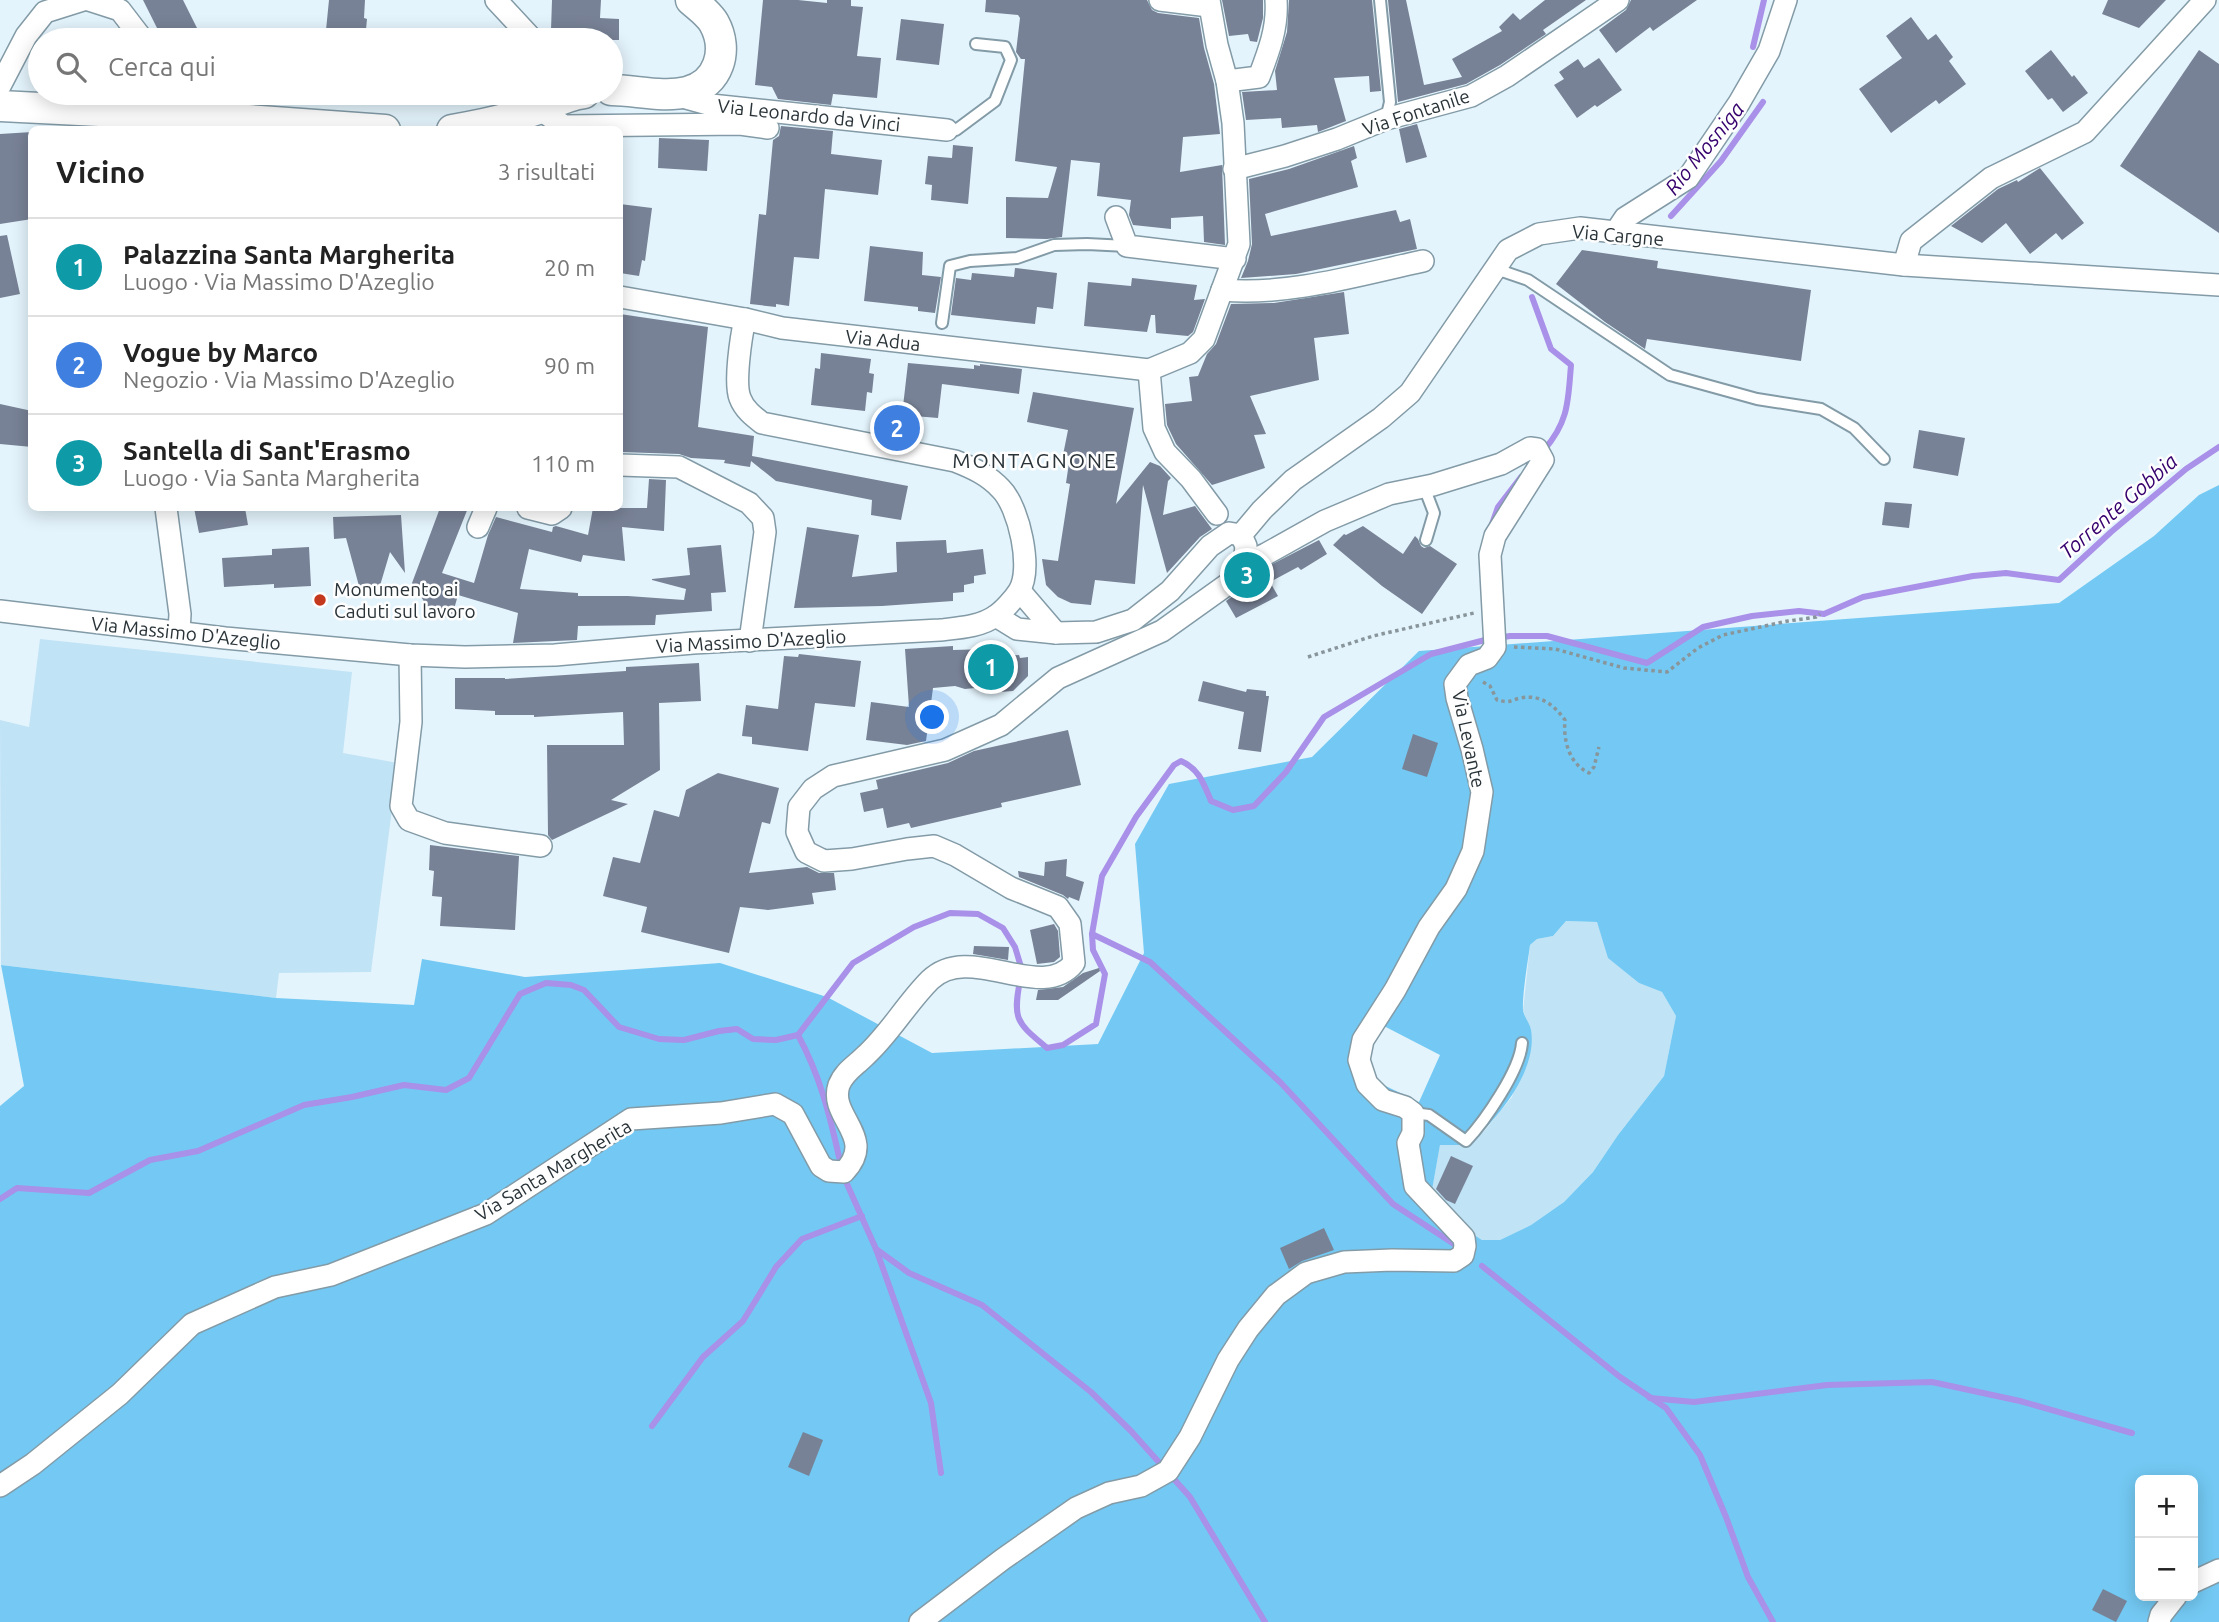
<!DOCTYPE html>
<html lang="it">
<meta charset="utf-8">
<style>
:root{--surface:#fff;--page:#f2f2f2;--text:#222;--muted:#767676;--line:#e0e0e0;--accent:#b45309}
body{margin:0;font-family:Ubuntu,sans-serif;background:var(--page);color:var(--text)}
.controls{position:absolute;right:21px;bottom:21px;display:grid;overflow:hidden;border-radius:10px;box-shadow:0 4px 18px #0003}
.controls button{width:63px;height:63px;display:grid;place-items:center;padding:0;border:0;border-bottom:2px solid var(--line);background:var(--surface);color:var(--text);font:35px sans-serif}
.you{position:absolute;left:933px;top:718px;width:24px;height:24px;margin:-18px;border:5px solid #fff;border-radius:50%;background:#1a73e8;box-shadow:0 0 0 10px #1a73e833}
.badge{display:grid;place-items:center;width:46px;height:46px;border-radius:50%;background:var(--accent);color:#fff;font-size:23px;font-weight:700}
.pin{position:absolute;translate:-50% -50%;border:4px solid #fff;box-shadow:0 2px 7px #0006}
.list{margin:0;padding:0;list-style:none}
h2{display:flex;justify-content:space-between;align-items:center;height:91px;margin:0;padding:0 28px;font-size:30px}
h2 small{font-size:23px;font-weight:400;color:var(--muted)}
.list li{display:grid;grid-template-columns:46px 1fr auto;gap:21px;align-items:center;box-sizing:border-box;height:98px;padding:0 28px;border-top:2px solid var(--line)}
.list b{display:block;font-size:26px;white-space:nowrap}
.list p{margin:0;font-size:23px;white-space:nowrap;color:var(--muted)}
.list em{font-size:23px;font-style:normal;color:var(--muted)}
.icon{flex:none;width:38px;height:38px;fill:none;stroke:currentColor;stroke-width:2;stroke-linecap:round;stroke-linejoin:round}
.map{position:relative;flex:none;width:2219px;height:1622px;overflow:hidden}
.search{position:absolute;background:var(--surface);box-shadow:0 4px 18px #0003;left:28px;top:28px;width:595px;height:77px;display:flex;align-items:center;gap:18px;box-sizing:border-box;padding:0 24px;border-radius:38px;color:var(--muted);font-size:26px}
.panel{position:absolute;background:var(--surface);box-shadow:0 4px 18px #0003;left:28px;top:126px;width:595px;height:385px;border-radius:10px}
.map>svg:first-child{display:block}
</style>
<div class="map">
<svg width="2219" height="1622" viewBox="0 0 2219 1622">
<rect width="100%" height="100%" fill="#e4f4fc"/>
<g fill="#c1e3f6">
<polygon points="40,639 352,672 343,753 398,763 371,972 279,973 276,998 1,965 0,720 29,727"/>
<polygon points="1566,921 1597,922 1602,937 1639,983 1662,992 1676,1016 1664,1076 1618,1135 1593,1172 1564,1202 1531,1225 1500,1240 1482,1240 1456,1223 1432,1190 1440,1144 1468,1145 1485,1130 1512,1097 1531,1031 1523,1010 1530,945 1537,939 1553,936"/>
</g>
<path fill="#73c9f3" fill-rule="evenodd" d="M2219 485V1622H0V1106L24 1086 1 965 276 998 414 1005 422 959 525 977 720 963 827 997 932 1053 1098 1044 1144 953 1135 844 1169 784 1312 757 1419 651 2059 603 2154 536 2199 495ZM1566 921 1597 922 1608 958 1639 983 1662 992 1676 1016 1664 1076 1618 1135 1593 1172 1564 1202 1531 1225 1500 1240H1482L1456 1223 1432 1190 1440 1145H1468C1497 1120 1538 1071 1531 1030 1530 1023 1524 1017 1523 1010 1522 995 1528 961 1530 945L1537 939 1553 936ZM1380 1024 1440 1055 1419 1102 1369 1078 1366 1046ZM2140 1480H2193V1596H2140Z"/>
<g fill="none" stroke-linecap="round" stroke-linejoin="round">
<g stroke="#a990e8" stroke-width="6">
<polyline points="1753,47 1764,0"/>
<polyline points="1671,216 1721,161 1763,102"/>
<path d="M1532 297 1551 349 1571 365C1568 401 1569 421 1544 450"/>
<polyline points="1492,524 1498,507 1521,477"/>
<polyline points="1092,934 1150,962 1281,1083 1393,1204 1457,1246"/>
<path d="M1020 981C1012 1021 1018 1023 1047 1048L1063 1045 1096 1024 1105 974 1093 950 1092 934 1102 876 1136 817 1174 765 1181 761C1199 769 1203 782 1211 801L1233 810 1254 806 1286 772 1324 717 1431 654 1485 640 1510 636H1547L1647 663 1703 627 1752 616 1799 611 1824 614 1863 597 1973 576 2006 573 2059 580 2111 532 2186 469 2219 447"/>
<path d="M798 1035C820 1076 829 1112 839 1157"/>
<polyline points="847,1184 876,1249 931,1403 941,1473"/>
<polyline points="0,1199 17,1188 89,1193 150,1160 198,1151 304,1105 352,1097 404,1085 446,1090 469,1078 520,994 546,983 571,985 584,990 619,1027 659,1039 684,1040 719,1031 737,1029 753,1039 776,1040 798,1035 853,963 914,927 950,913 978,914 1003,928 1015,947 1022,970"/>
<polyline points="876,1249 909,1273 982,1305 1091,1392 1131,1431 1190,1497 1265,1622"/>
<polyline points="1482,1266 1620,1377 1666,1408 1700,1455 1726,1517 1748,1577 1773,1622"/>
<polyline points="1650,1398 1694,1402 1827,1385 1932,1382 2020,1401 2132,1433"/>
<polyline points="652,1426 703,1357 743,1321 776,1267 802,1239 862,1216"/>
</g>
</g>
<g fill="#788296">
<polygon points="143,0 183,0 203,40 173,40 168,31 160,34"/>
<polygon points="329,0 365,0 364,18 367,19 365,40 325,40"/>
<polygon points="552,0 601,0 600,18 619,19 619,40 574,40 574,31 551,30"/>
<polygon points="763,0 798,0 827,3 827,0 851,0 851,6 863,7 857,56 881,58 877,98 833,94 831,105 778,99 772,87 755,85"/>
<polygon points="986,0 1147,0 1152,10 1158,13 1199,18 1204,48 1214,84 1220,134 1183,137 1180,172 1222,165 1225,245 1204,242 1203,216 1171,218 1171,229 1133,225 1129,215 1131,200 1097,196 1100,163 1071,160 1062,237 1047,239 1006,238 1006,197 1048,198 1057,167 1015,161 1025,59 1021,59 1016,52 1020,18 1018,15 985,12"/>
<polygon points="1222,0 1263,0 1263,18 1257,42 1250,41 1248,34 1229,36"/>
<polygon points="1289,0 1372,0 1381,91 1370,92 1369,76 1334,78 1346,121 1318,132 1317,125 1282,128 1281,118 1246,120 1242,92 1277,90 1275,71 1287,32"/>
<polygon points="1388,0 1406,0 1424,85 1462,77 1452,59 1502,31 1499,27 1513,13 1520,20 1545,0 1586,0 1543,30 1546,34 1500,65 1466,84 1398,102"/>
<polygon points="1631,0 1697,0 1653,31 1650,27 1616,53 1599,30 1626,10"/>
<polygon points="2108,0 2166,0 2139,28 2102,14"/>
<polygon points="1911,17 1928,40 1936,34 1953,57 1949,61 1966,84 1939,104 1936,100 1891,133 1859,89 1902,58 1886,36"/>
<polygon points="901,19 944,24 939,65 896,60"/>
<polygon points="2051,50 2072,77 2074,75 2088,93 2063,112 2052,98 2048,100 2025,71"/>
<polygon points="2199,50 2219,64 2219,233 2120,166"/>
<polygon points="1599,58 1622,90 1597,107 1595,105 1577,118 1554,85 1564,79 1559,72 1578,59 1584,68"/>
<polygon points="1417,124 1427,157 1406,163 1399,129"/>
<polygon points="781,126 833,131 831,154 882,160 878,195 825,189 819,259 794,257 789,306 776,304 776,307 750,304 759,214 766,215 773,140 779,136"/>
<polygon points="32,132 32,219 0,224 0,134"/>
<polygon points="659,138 709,140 707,171 658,168"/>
<polygon points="953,145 973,147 968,204 931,200 932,185 925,184 928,156 952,158"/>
<polygon points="1354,146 1357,158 1351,161 1358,187 1265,214 1271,236 1396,210 1400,222 1410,219 1417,249 1296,274 1241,278 1248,261 1252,244 1249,179 1289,169"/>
<polygon points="2040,168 2084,223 2062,240 2056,233 2030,254 2006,223 1982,243 1951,226 1998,189 2017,180 2018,182"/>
<polygon points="620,204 652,208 645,261 642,260 639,276 620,273"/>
<polygon points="7,235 20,294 0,298 0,236"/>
<polygon points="870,246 923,252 922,275 941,277 935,313 918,311 918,307 864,301"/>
<polygon points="1582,250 1658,261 1657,268 1811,290 1801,361 1647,339 1645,349 1605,322 1556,284"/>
<polygon points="1015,268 1057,273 1053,309 1037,307 1035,324 951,315 956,278 971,280 972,273 1014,277"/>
<polygon points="1132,278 1197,285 1194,300 1205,299 1193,332 1188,336 1156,333 1155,315 1151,315 1147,332 1084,326 1088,282 1131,286"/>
<polygon points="1344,292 1349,334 1314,338 1319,380 1250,396 1266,434 1254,435 1265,468 1212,485 1176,444 1167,425 1165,404 1192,401 1189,377 1198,376 1207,354 1216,344 1231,304 1274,303"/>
<polygon points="620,314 708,327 698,427 754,436 752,456 908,486 901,520 871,515 872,500 776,481 751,461 750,467 724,463 725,460 691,458 679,454 620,452"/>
<polygon points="821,353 871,359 869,373 874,374 872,393 867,392 865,411 811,405 815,368 820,369"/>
<polygon points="908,363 974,369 974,365 980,366 980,364 1022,369 1019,394 942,384 938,418 902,415"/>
<polygon points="1033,392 1134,408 1116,504 1150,462 1160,466 1171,478 1168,481 1163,515 1195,506 1212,529 1200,537 1167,573 1143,485 1135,584 1095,580 1091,605 1071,603 1058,597 1046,585 1042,559 1058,561 1070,484 1066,483 1070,456 1063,455 1068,430 1027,422"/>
<polygon points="0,404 32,411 32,447 0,444"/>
<polygon points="1919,430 1965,438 1958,476 1913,468"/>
<polygon points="649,479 666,480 664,531 622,527 625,561 583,555 581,562 529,549 520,589 578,593 578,596 628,596 684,600 686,589 652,580 652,579 690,575 687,548 721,545 726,592 711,593 712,611 656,615 655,625 578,626 577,640 513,643 518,613 458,595 451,620 429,609 412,583 440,508 468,508 442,573 474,583 488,535 496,517 552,532 553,527 556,526 588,535 593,508 647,508"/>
<polygon points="1885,502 1912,504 1909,528 1882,525"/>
<polygon points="194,508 245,508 248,525 199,533"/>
<polygon points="401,515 405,573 390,552 379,589 359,586 346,538 334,539 333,517"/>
<polygon points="1363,526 1403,554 1415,536 1418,539 1421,546 1424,548 1430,546 1457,564 1422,614 1382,586 1333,545 1344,534 1346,535"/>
<polygon points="807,527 859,535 852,577 897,572 896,542 946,540 947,553 983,549 986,574 974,576 974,583 964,585 964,592 953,593 953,601 882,606 794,608"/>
<polygon points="1319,540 1327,554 1301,570 1298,567 1270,582 1278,596 1236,618 1226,601 1242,589 1253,574"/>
<polygon points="309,547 311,586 274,588 274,584 224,587 222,558 272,555 272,549"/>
<polygon points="953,646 953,650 989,649 990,657 1019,655 1020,658 1028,657 1028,676 1013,691 986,693 985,687 965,689 955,686 933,688 926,741 907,745 866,740 871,702 909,707 905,649"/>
<polygon points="799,654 861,661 855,707 815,703 808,751 752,744 752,737 742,736 746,705 778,709 784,656 798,657"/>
<polygon points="699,663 701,701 659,703 660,770 611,800 628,804 552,840 548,835 547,745 624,745 623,712 534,717 534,715 495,715 495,711 455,709 455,678 505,678 505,679 626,671 626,667"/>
<polygon points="1203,681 1246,692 1247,689 1266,691 1266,696 1269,696 1261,752 1238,749 1244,712 1198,701"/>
<polygon points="1068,730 1081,785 1001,803 1002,807 911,828 909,823 887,828 883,808 864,812 860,793 878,789 876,780 948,763 974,751"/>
<polygon points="1413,734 1438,743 1427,777 1402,769"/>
<polygon points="718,773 779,788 770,824 762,822 749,873 807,867 819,873 834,873 836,890 812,893 814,904 768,910 740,907 729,953 641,932 647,907 603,896 613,857 640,863 654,810 679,817 686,790"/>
<polygon points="430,845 519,856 515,930 440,926 442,897 432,896 434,871 429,870"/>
<polygon points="1067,859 1066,876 1084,882 1079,901 1069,897 1068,899 1063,895 1019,877 1018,871 1044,876 1045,862"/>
<polygon points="1054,924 1058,931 1060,957 1054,962 1037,964 1030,930"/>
<polygon points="974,946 1009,947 1008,960 973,954"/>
<polygon points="1099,968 1100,971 1058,1000 1036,1000 1038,990 1063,987 1083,973"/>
<polygon points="1451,1156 1473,1166 1455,1204 1446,1200 1436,1189"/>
<polygon points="1324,1228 1334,1250 1302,1261 1289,1269 1280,1248"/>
<polygon points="803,1432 823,1440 809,1476 788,1467"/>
<polygon points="2103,1589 2127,1601 2116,1622 2092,1610"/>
</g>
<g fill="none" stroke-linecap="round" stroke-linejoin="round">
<g stroke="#839ba7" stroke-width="14">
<g id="lane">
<polyline points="1380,0 1390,102 1386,119"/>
<polyline points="947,130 956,130 995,101 1011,60 1005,47 976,44"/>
<polyline points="1496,269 1528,280 1670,375 1757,399 1821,409 1854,428 1884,459"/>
<polyline points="942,323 950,266 970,261 1017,258 1054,245 1087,244 1127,246"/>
<polyline points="1424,487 1434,513 1426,540"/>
<path d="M1413 1113 1429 1115 1466 1141C1485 1121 1520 1070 1522 1043"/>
</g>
</g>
<g stroke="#839ba7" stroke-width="24">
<g id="street">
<polyline points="89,0 120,10 143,40"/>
<polyline points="496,0 533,40"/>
<polyline points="1160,0 1209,6"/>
<polyline points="1209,0 1217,45 1227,81 1233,123 1239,244 1204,339 1190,353 1149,370 1154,428 1165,452 1191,479 1217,514"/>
<path d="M1227 81 1259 77C1269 51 1278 27 1276 0"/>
<polyline points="0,86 26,36 45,12 83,0"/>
<polyline points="170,93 178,115"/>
<polyline points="675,95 711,105 947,130"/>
<polyline points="539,109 564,126 740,124 768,128"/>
<polyline points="1234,169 1285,156 1337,139 1386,119 1471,96 1507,76 1618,0"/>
<polyline points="1116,217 1127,246 1235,259"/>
<polyline points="1615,233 1625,218 1688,178 1739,103 1769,51 1786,0"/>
<polyline points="1904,265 1911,241 1991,178 2085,132 2205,0"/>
<path d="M1222 290C1289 296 1358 275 1423 261"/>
<polyline points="620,297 745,319 782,328 1149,370"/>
<polyline points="620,465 679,467 749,503 763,518 765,532 750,641"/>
<polyline points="166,508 180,614 179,632"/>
<polyline points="528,508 552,514 561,508"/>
<polyline points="478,527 486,508"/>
<polyline points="1241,535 1262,510 1293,480 1381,418 1410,393 1508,250 1539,234 1580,228 1904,265 2219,285"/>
<polyline points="1020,591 1056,633"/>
<path d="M0 611 225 638 410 655 465 657 555 655 693 643 940 630C958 628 981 627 997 615 1004 610 1014 599 1019 591 1033 569 1019 507 1001 489 988 475 973 468 955 461L762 423C753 416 744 409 740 398 734 383 741 337 745 319"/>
<polyline points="996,616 1017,629 1056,633 1096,632 1133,620 1170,591 1210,546 1229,533 1241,535"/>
<polyline points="410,655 411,722 401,806 409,820 445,833 541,846"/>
<path d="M0 1486 33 1464 120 1394 192 1324 275 1287 331 1275 486 1214 631 1119 721 1113 775 1104 793 1114 821 1166 829 1171 844 1172C878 1137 828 1117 839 1085 844 1072 855 1066 864 1057 889 1035 906 1004 930 980 970 941 1041 1004 1074 963L1070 924 1058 907 1011 888 955 855 934 846 907 849 852 859 824 861 806 852 797 832 799 807 813 789 833 776 945 750 1001 725 1058 678 1162 631 1232 581 1244 564 1246 546 1241 535"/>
<polyline points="2193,1582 2219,1570"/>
<polyline points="920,1622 1003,1559 1076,1508 1109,1493 1141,1486 1168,1471 1190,1437 1228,1360 1248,1329 1276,1295 1306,1273 1344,1262 1392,1260 1454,1261 1463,1255 1465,1246 1464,1238 1415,1186 1408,1143 1413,1133 1413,1113 1405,1107 1383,1100 1367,1084 1359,1060 1363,1040 1395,990 1429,927 1456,889 1473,851 1482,792 1472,749 1457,698 1455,684 1469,665 1487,658 1495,647 1490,555 1495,536 1543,460 1537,449 1530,448 1501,464 1433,485 1389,494 1325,521 1266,554 1244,564"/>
<polyline points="2159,1622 2161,1615 2176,1596"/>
</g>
</g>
<g stroke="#839ba7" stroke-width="33">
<g id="secondary">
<path d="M611 90C635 90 663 98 687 92 719 84 729 50 714 23 709 14 699 7 691 0"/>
<polyline points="0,106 178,115 385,130"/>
<path d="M452 130C482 125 510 119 538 109 553 103 567 95 584 93"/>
</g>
</g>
<g stroke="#88959b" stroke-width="3.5" stroke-dasharray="3.5 3.5" stroke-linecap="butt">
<polyline points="1514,647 1555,649 1624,668 1667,672 1698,648 1723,635 1788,621 1816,617 1820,614"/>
<polyline points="1308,657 1373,636 1474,613"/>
<path d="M1483 682 1490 686 1497 700C1510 703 1509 701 1520 698 1541 694 1554 705 1565 720 1563 740 1569 764 1589 773L1594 767 1599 747"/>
</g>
<use href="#lane" stroke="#fff" stroke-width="10"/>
<use href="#street" stroke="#fff" stroke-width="21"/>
<use href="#secondary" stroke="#fff" stroke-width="30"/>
</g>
<circle fill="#c4391e" stroke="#fefefe" stroke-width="2.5" cx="320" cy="600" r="7"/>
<g text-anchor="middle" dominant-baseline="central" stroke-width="5" stroke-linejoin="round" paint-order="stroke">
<g font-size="19" fill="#293338" stroke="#fefefe">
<text transform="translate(1416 112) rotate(-18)">Via Fontanile</text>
<text transform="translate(809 115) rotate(6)">Via Leonardo da Vinci</text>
<text transform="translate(1618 235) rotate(5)">Via Cargne</text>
<text transform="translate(883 340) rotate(6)">Via Adua</text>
<text transform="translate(186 633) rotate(6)">Via Massimo D'Azeglio</text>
<text transform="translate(751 641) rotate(-3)">Via Massimo D'Azeglio</text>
<text transform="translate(1469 739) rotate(78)">Via Levante</text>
<text transform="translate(553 1170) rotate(-31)">Via Santa Margherita</text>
</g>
<g font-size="19" fill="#293338" stroke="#fefefe" text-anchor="start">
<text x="334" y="589">Monumento ai<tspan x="334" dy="22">Caduti sul lavoro</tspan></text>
</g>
<g font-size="21" font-style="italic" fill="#35006d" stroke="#fefefe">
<text transform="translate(1704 148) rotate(-51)">Rio Mosniga</text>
<text transform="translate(2118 506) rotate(-41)">Torrente Gobbia</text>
</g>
<g font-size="21" letter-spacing="2" fill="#293338" stroke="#fefefe">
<text x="1035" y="460">MONTAGNONE</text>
</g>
</g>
</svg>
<div class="controls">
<button>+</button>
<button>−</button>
</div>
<div class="you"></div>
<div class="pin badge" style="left:991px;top:667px;background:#0f9aa8">1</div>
<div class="pin badge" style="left:897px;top:428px;background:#3f7fe0">2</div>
<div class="pin badge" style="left:1247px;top:575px;background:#0f9aa8">3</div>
<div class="search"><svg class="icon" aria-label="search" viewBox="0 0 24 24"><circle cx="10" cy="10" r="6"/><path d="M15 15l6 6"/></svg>Cerca qui</div>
<section class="panel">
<h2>Vicino<small>3 risultati</small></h2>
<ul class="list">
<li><span class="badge" style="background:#0f9aa8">1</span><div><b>Palazzina Santa Margherita</b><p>Luogo · Via Massimo D'Azeglio</p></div><em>20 m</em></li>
<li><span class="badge" style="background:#3f7fe0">2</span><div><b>Vogue by Marco</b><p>Negozio · Via Massimo D'Azeglio</p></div><em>90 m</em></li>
<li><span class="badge" style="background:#0f9aa8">3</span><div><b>Santella di Sant'Erasmo</b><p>Luogo · Via Santa Margherita</p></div><em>110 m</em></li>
</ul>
</section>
</div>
